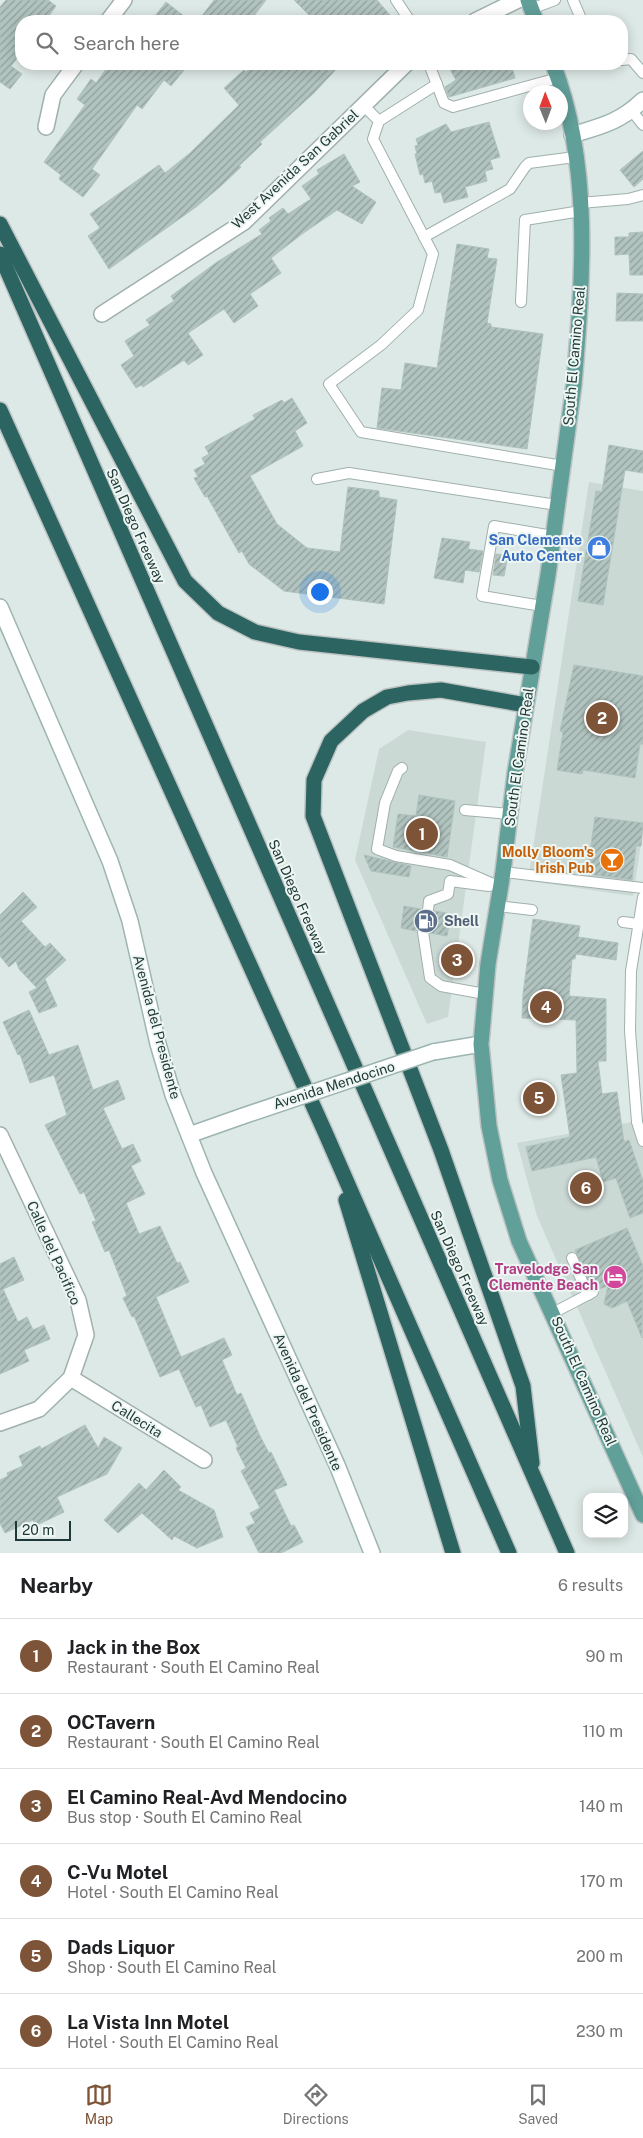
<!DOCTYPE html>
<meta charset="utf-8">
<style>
:root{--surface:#fff;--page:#f6f6f6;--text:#202124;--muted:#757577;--line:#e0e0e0;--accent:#7e5438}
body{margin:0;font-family:"Public Sans",sans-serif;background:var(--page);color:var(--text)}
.controls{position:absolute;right:15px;bottom:15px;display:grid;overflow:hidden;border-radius:10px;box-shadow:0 2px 12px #0003}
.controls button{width:45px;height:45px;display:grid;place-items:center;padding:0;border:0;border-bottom:1px solid var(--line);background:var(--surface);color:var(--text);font:25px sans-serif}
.compass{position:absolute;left:523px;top:85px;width:45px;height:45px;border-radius:50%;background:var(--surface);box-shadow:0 2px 12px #0003;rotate:359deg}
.scale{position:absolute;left:15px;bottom:12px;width:56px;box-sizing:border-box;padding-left:5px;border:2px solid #1f3835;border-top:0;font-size:14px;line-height:18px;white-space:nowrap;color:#1f3835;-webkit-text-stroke:4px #edf6f3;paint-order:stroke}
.you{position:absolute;left:319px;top:591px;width:18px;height:18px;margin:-12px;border:4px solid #fff;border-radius:50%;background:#1a73e8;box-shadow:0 0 0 8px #1a73e833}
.badge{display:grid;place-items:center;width:32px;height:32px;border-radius:50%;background:var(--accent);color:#fff;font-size:16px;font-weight:700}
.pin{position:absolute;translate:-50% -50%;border:2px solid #fff;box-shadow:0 1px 5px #0006}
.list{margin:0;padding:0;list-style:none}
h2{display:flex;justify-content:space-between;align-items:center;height:65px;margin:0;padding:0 20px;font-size:21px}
h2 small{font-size:16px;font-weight:400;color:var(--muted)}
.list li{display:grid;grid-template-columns:32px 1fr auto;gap:15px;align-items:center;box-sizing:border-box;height:75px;padding:0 20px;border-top:1px solid var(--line)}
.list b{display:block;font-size:19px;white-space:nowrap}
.list p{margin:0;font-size:16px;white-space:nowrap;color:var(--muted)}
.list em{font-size:16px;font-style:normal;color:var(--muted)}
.icon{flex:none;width:28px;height:28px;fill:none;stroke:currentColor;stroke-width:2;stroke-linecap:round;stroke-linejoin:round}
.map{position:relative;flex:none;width:643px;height:1553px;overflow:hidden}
.search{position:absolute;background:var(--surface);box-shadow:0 2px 12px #0003;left:15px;right:15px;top:15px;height:55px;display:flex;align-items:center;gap:12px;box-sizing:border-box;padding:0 18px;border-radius:20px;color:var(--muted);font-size:19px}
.sheet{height:515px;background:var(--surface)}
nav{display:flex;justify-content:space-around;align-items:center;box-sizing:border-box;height:70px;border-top:1px solid var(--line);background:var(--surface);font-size:14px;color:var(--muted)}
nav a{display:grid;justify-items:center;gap:2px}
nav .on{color:var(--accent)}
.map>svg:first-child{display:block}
</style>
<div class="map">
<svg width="643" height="1553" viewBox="0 0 643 1553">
<defs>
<pattern id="building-hatch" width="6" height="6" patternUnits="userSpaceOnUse" patternTransform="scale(1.25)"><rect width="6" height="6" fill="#b2c4bf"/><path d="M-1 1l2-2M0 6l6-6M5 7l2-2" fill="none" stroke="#90a09c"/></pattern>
</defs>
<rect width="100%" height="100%" fill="#dde9e6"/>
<g fill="#cbd9d5">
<polygon points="589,482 643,491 643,831 633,896 528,881"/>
<polygon points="408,730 486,742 448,1017 427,1024 355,860 379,749"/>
<polygon points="643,1120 643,1457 537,1216 517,1143"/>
</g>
<g fill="url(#building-hatch)" stroke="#afc2be">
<polygon points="6,0 48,0 56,6 45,21 21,21 21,53 11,66 22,74 10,89 0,82 0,7"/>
<polygon points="214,0 266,0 250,21 198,21"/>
<polygon points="294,0 377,0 395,21 315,21"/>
<polygon points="166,2 190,21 151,21"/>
<polygon points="110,64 189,64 171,86 164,80 142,109 137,105 92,169 100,175 83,197 59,179 61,175 44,162 85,105 77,99 91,79 96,83"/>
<polygon points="255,64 341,64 314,93 260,142 262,144 239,166 241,167 221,186 196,207 109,269 88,236 100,228 90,214 159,165 165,173 190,153 239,105 224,88 244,70 246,72"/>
<polygon points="447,64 511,64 515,78 449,97 445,87 456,80"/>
<polygon points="489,122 500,157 490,160 493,169 485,171 487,181 465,187 468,197 444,203 441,192 435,193 432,181 425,183 423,174 420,175 415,154 417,154 415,146 418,145 416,139 446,124 451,132"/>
<polygon points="643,151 643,179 634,187 620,170"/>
<polygon points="344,154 360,182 352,186 376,202 362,224 337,210 302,234 271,258 281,273 250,294 258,306 234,323 224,309 188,333 203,355 188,365 184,360 143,387 141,385 136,388 121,365 134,356 125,341 150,325 146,320 174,301 171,296 217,262 262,234 259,230 271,221 269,218 283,208 288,214 311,199 302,186 319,174 317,170"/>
<polygon points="643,232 643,275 630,275 629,254 615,255 615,237 629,237 629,233"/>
<polygon points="457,244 489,249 487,258 497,259 487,323 491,324 491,327 543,334 527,449 377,428 382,388 401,390 405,363 437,368"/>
<polygon points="617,293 643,294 643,321 616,321"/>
<polygon points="292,398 307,423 295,431 303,446 250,476 277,524 307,548 340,552 348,487 379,491 379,497 397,500 384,604 284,591 249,564 242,551 239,553 207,496 205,497 194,478 198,477 194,470 205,464 202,458 209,454 205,447 255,419 253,415 282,400 284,403"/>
<polygon points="609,445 643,451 643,473 625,470 603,605 578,601 596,491 602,492"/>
<polygon points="442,538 470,542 468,549 483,551 479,572 465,570 463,583 434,578"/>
<polygon points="496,554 508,555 504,576 493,575"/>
<polygon points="574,665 643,676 643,744 640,744 635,778 583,770 582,774 557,770 563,732 560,731"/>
<polygon points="419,795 455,801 447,857 393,847 398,814 416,816"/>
<polygon points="595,817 643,823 641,846 636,846 632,880 587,874"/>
<polygon points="364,855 411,866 409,877 371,871"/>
<polygon points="23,892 37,907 21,921 45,947 50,943 66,960 45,979 57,1006 39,1013 29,992 37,988 19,969 16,961 9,967 0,956 0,915"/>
<polygon points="404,906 421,909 422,913 427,917 431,916 435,911 451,914 447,936 430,933 429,928 425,925 419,926 416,931 401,928"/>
<polygon points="533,919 580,926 578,937 618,943 616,960 576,954 575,959 572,959 569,996 606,999 606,1061 598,1061 602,1094 617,1092 624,1142 629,1140 643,1181 643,1213 630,1218 616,1178 603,1182 596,1157 532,1171 526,1147 570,1137 561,1075 577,1073 576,1020 522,1018 523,994"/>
<polygon points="29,1010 49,1055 78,1045 93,1090 118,1080 125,1099 103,1108 122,1149 133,1144 141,1161 131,1166 145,1194 126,1203 139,1234 160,1226 177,1263 180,1262 189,1282 156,1297 181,1357 224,1338 232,1355 222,1360 237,1395 241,1393 260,1436 269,1453 271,1452 287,1485 274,1490 291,1526 294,1525 303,1542 281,1553 259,1553 246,1527 255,1523 250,1513 260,1508 241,1471 246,1468 236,1448 238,1447 226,1420 210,1427 201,1405 196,1407 179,1369 160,1377 134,1316 132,1317 123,1298 127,1296 109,1250 105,1252 92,1222 96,1221 84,1192 80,1194 45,1125 67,1115 54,1075 30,1083 20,1054 18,1055 3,1022"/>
<polygon points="627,1228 643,1266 642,1338 627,1301 612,1308 604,1304 608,1286 599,1289 596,1286 591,1285 575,1250"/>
<polygon points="14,1257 24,1280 3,1289 18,1322 27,1317 33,1330 44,1325 50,1339 24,1350 29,1361 0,1374 0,1264"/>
<polygon points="85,1425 98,1448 104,1437 122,1448 107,1474 57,1497 64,1512 35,1526 33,1520 5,1533 0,1523 0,1480 8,1476 7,1473 23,1466 19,1456 40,1446 41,1449"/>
<polygon points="164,1470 181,1487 178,1490 214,1510 223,1537 197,1548 174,1536 172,1540 142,1513 118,1533 104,1520 139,1483 146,1490"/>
</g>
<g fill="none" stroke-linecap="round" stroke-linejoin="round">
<g stroke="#a0b0ad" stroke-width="12">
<g id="lane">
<polyline points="396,0 410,21"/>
<polyline points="573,0 582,21"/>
<polyline points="531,9 555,0"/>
<polyline points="622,60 631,59 643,73"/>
<polyline points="429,64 444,103 453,107 558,78"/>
<polyline points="363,105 379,121 373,139 433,254 418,310 381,345 329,384 361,432 563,466"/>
<polyline points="632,111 643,125"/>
<polyline points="379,121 437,84"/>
<polyline points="580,203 628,199 643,195"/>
<polyline points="424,237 510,189 525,167 529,163 575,157"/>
<polyline points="521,302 525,220 581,211"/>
<polyline points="317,479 349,473 557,505"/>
<polyline points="542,606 482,596 494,526 553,536"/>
<polyline points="402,768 398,771 385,803 377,849 396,856 450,865 500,887"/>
<polyline points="465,810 510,814"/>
<polyline points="503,872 643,888"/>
<polyline points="643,897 631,971 630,1031 637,1122 643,1141"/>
<polyline points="497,906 532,910"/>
<polyline points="428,910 429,901 448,894 450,881 489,886"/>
<polyline points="623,922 639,924"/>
<polyline points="423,932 430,978 441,986 485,994"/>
<polyline points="572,1258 588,1295"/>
<polyline points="553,1313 593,1292"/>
</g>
</g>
<g stroke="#a0b0ad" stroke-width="18">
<g id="street">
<polyline points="108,21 124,0"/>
<polyline points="475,21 518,0"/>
<polyline points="46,127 53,95 76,64"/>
<polyline points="102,314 244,222 406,64"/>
<polyline points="0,1135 78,1300 86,1335 71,1378 39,1409 0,1423"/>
<polyline points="71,1378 204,1460"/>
</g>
</g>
<g stroke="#9cb5b0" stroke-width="18">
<g id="secondary">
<path d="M572 135C602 126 620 122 643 100"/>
<polyline points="0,607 110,861 130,921 158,1044 173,1095 204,1173 337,1465 372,1553"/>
<polyline points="433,1052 481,1044"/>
<polyline points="189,1135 243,1116"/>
</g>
</g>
<g stroke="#bcc3c2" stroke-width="18">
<g id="primary">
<polyline points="528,0 536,21"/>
<path d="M553 64C592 164 583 278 574 384L548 575 515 773 503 872 488 964 481 1044 489 1126 500 1180 519 1241 643 1515"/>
</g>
</g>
<g stroke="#bcc3c2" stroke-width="18">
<g id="highway">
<polyline points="0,224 185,581 218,613 255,632 299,642 532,667"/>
<polyline points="0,254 567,1553"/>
<polyline points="0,410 325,1132 509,1553"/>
<polyline points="526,705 441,690 408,693 387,697 363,711 331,741 314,780 313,816 441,1150 523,1386 532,1463"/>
<polyline points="346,1200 453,1553"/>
</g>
</g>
<use href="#lane" stroke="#fff" stroke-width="10"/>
<use href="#street" stroke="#fff" stroke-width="15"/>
<use href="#secondary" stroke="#fff" stroke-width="15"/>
<use href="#primary" stroke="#619f99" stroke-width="15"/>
<use href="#highway" stroke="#2b6461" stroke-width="15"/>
<g stroke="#9cb5b0" stroke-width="18" stroke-linecap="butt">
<polyline id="secondary-bridge" points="243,1116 433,1052"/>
</g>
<use href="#secondary-bridge" stroke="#fff" stroke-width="15"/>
</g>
<defs>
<g id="shop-disc" transform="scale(1.25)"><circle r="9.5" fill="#3f7fe0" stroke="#edf6f3"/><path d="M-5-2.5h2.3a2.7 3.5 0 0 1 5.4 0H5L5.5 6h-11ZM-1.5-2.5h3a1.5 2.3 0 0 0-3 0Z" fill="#fff"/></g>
<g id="bar-disc" transform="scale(1.25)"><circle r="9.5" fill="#e8710a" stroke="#edf6f3"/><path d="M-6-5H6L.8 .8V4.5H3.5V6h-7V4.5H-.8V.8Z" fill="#fff"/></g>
<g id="fuel-disc" transform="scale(1.25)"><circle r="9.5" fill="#5c6f8a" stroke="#edf6f3"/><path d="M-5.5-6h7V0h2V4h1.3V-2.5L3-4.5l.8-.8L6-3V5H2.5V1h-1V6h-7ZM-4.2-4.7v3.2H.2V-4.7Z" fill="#fff"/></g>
<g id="hotel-disc" transform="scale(1.25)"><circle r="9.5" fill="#d1479c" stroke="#edf6f3"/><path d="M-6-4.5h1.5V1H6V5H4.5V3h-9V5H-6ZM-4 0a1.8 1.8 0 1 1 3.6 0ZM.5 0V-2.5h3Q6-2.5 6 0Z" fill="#fff"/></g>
</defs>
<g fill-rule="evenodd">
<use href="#shop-disc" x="599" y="548"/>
<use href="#bar-disc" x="612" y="860"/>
<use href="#fuel-disc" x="426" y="921"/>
<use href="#hotel-disc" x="615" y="1277"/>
</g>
<g text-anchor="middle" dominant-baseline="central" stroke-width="4" stroke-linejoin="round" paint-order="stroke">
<g font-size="14" fill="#1f3835" stroke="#edf6f3">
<text transform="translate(295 169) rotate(-43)">West Avenida San Gabriel</text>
<text transform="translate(574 356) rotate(-85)">South El Camino Real</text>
<text transform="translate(136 526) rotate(66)">San Diego Freeway</text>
<text transform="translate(519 757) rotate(-82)">South El Camino Real</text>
<text transform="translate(298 897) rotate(66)">San Diego Freeway</text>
<text transform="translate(157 1027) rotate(75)">Avenida del Presidente</text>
<text transform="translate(334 1085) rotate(-18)">Avenida Mendocino</text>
<text transform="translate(54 1253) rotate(66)">Calle del Pacifico</text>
<text transform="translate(460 1268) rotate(66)">San Diego Freeway</text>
<text transform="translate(584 1381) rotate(66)">South El Camino Real</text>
<text transform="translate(308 1402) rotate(66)">Avenida del Presidente</text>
<text transform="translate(137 1419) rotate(32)">Callecita</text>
</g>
<g font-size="14" font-weight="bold" fill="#366cbe" stroke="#edf6f3" text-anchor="end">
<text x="582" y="540">San Clemente<tspan x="582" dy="16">Auto Center</tspan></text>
</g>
<g font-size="14" font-weight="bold" fill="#c56008" stroke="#edf6f3" text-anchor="end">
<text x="594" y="852">Molly Bloom's<tspan x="594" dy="16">Irish Pub</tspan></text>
</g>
<g font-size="14" font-weight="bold" fill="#4e5e75" stroke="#edf6f3" text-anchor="start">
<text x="444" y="921">Shell</text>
</g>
<g font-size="14" font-weight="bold" fill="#b23c85" stroke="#edf6f3" text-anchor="end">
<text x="598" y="1269">Travelodge San<tspan x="598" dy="16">Clemente Beach</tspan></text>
</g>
</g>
</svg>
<div class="controls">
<button><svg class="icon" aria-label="layers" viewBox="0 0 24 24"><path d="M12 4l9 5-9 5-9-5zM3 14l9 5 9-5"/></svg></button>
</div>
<svg class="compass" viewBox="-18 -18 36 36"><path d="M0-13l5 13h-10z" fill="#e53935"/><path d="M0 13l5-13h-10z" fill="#757577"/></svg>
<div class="scale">20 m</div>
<div class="you"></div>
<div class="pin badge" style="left:422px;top:834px">1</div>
<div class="pin badge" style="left:602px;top:718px">2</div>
<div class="pin badge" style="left:457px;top:960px">3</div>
<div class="pin badge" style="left:546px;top:1007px">4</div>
<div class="pin badge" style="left:539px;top:1098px">5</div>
<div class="pin badge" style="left:586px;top:1188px">6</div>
<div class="search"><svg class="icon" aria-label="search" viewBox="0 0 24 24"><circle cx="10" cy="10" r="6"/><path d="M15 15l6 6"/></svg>Search here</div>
</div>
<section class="sheet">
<h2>Nearby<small>6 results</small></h2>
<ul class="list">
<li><span class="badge">1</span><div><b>Jack in the Box</b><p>Restaurant · South El Camino Real</p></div><em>90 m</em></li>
<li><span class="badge">2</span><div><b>OCTavern</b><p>Restaurant · South El Camino Real</p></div><em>110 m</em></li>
<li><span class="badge">3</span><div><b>El Camino Real-Avd Mendocino</b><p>Bus stop · South El Camino Real</p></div><em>140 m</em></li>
<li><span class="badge">4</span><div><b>C-Vu Motel</b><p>Hotel · South El Camino Real</p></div><em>170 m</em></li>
<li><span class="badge">5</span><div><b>Dads Liquor</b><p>Shop · South El Camino Real</p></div><em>200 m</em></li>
<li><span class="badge">6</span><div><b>La Vista Inn Motel</b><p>Hotel · South El Camino Real</p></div><em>230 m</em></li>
</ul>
</section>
<nav>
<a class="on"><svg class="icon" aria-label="map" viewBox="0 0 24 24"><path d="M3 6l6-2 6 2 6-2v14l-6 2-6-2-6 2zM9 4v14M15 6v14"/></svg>Map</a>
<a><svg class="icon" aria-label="directions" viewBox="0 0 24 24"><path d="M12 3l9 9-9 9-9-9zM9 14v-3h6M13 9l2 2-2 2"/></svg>Directions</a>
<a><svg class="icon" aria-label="saved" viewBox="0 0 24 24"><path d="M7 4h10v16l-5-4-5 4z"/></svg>Saved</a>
</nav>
